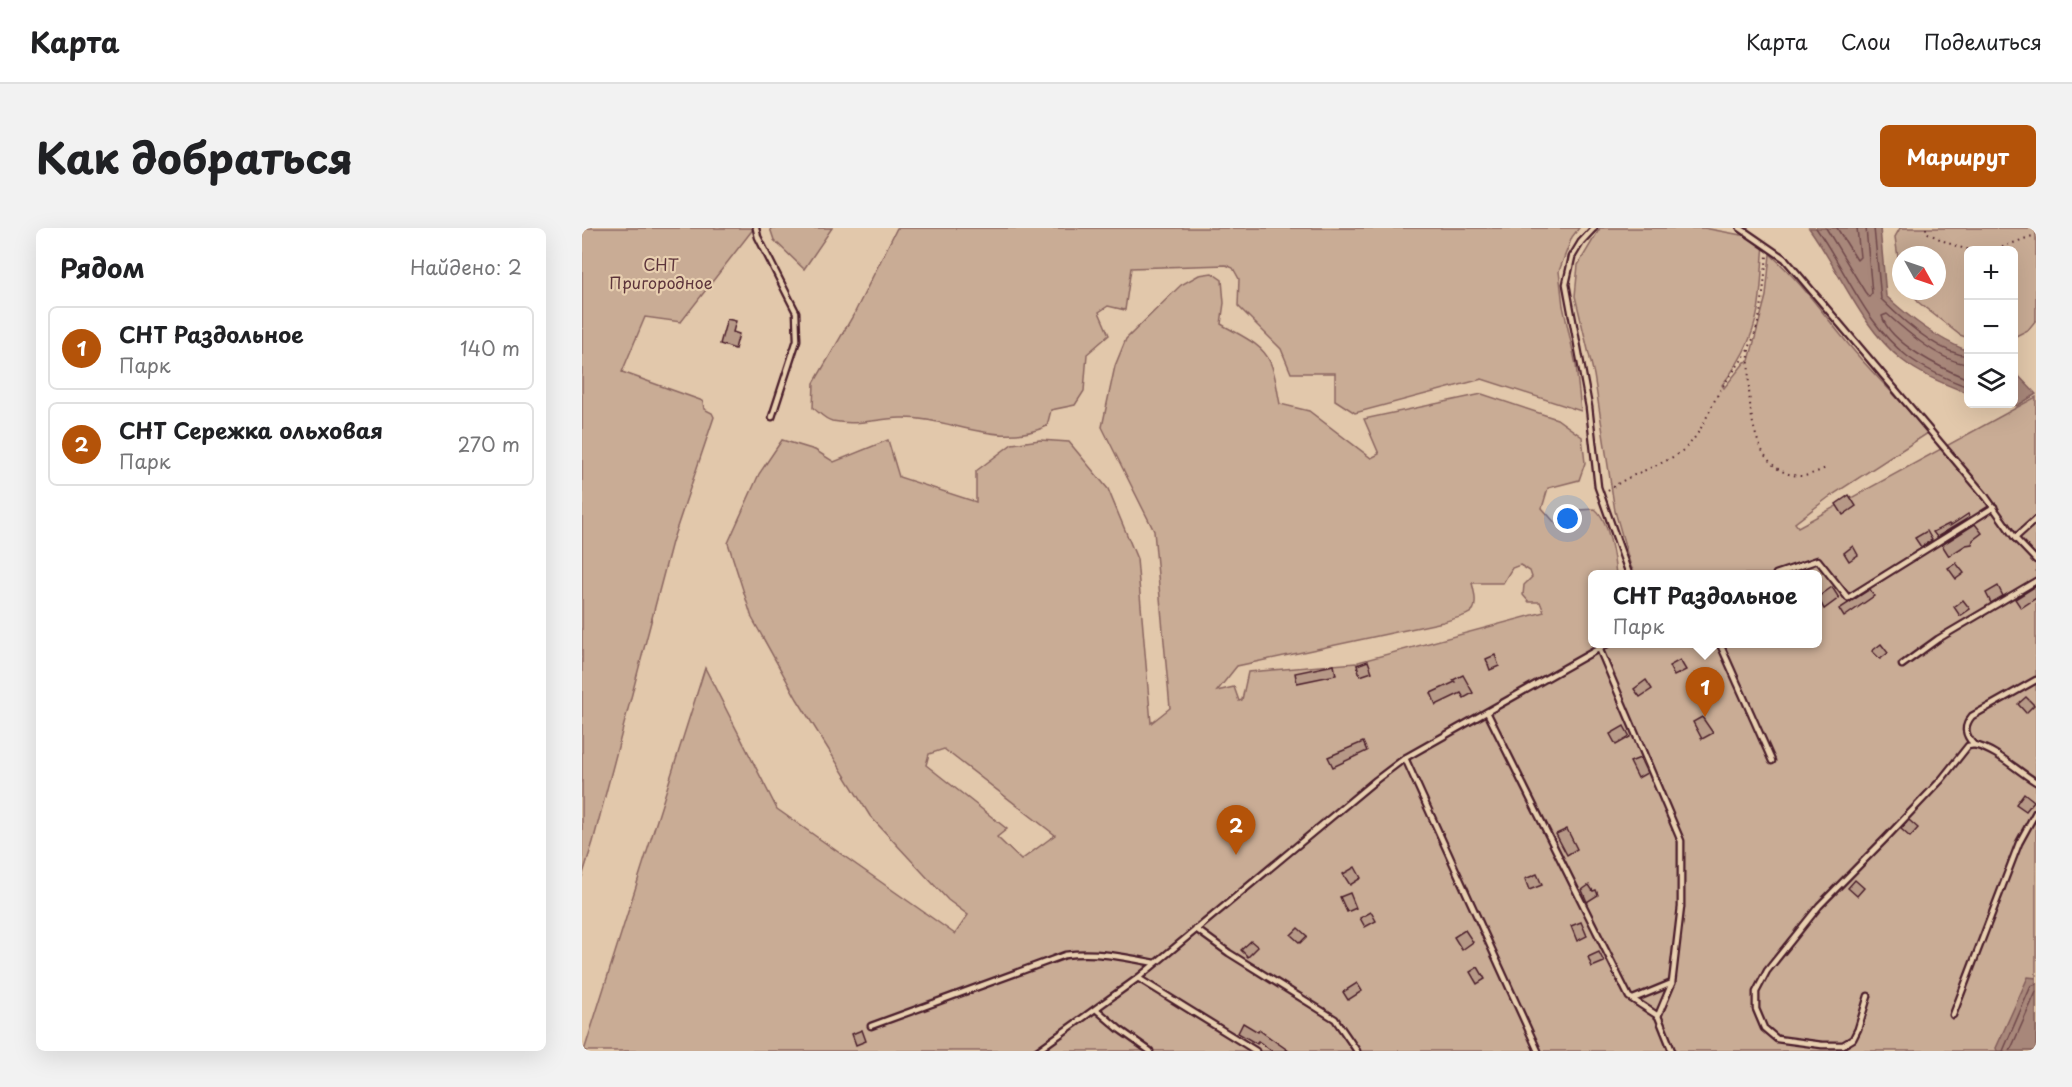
<!DOCTYPE html>
<html lang="ru">
<meta charset="utf-8">
<style>
:root{--surface:#fff;--page:#f2f2f2;--text:#202124;--muted:#757577;--line:#e0e0e0;--accent:#b45309}
body{margin:0;font-family:"Playpen Sans",sans-serif;background:var(--page);color:var(--text)}
.controls{position:absolute;right:18px;top:18px;display:grid;overflow:hidden;border-radius:9px;box-shadow:0 6px 24px #0002}
.controls button{width:54px;height:54px;display:grid;place-items:center;padding:0;border:0;border-bottom:2px solid var(--line);background:var(--surface);color:var(--text);font:30px sans-serif}
.compass{position:absolute;left:1310px;top:18px;width:54px;height:54px;border-radius:50%;background:var(--surface);box-shadow:0 6px 24px #0002;rotate:130deg}
.you{position:absolute;left:986px;top:291px;width:21px;height:21px;margin:-15px;border:4px solid #fff;border-radius:50%;background:#1a73e8;box-shadow:0 0 0 9px #1a73e833}
.badge{display:grid;place-items:center;width:39px;height:39px;border-radius:50%;background:var(--accent);color:#fff;font-size:20px;font-weight:700}
.pin{position:absolute;translate:-50% -50px;filter:drop-shadow(0 2px 3px #0008)}
.pin::after{content:'';position:absolute;top:32px;width:21px;height:18px;background:inherit;clip-path:polygon(0 0,100% 0,50% 100%)}
.popup{position:absolute;left:1006px;top:342px;width:234px;height:78px;box-sizing:border-box;display:grid;place-content:center;border-radius:9px;background:var(--surface);filter:drop-shadow(0 2px 4px #0005);font-size:20px;white-space:nowrap;color:var(--muted)}
.popup b{font-size:22px;color:var(--text)}
.popup::after{content:'';position:absolute;left:50%;top:100%;margin-left:-12px;border:12px solid transparent;border-top-color:var(--surface)}
.list{margin:0;padding:0;list-style:none}
h2{display:flex;justify-content:space-between;align-items:center;height:78px;margin:0;padding:0 24px;font-size:26px}
h2 small{font-size:20px;font-weight:400;color:var(--muted)}
.list li{display:grid;grid-template-columns:39px 1fr auto;gap:18px;align-items:center;box-sizing:border-box;height:84px;margin:0 12px 12px;padding:0 12px;border:2px solid var(--line);border-radius:9px}
.list b{display:block;font-size:22px;white-space:nowrap}
.list p{margin:0;font-size:20px;white-space:nowrap;color:var(--muted)}
.list em{font-size:20px;font-style:normal;color:var(--muted)}
.icon{flex:none;width:33px;height:33px;fill:none;stroke:currentColor;stroke-width:2;stroke-linecap:round;stroke-linejoin:round}
.map{position:relative;flex:none;width:1454px;height:823px;overflow:hidden;border-radius:9px}
header{display:flex;align-items:center;gap:36px;box-sizing:border-box;height:84px;padding:0 30px;background:var(--surface);border-bottom:2px solid var(--line)}
header strong{font-size:28px}
nav{display:flex;gap:33px;margin-inline-start:auto;font-size:21px}
.intro{display:flex;align-items:center;justify-content:space-between;box-sizing:border-box;height:144px;padding:0 36px}
h1{margin:0;font-size:42px}
.button{padding:15px 27px;border-radius:9px;background:var(--accent);color:#fff;font-size:21px;font-weight:700}
main{display:flex;gap:36px;padding:0 36px}
aside{flex:1;background:var(--surface);border-radius:9px;box-shadow:0 6px 24px #0002}
.map>svg:first-child{display:block}
</style>
<header>
<strong>Карта</strong>
<nav><a>Карта</a><a>Слои</a><a>Поделиться</a></nav>
</header>
<div class="intro"><h1>Как добраться</h1><a class="button">Маршрут</a></div>
<main>
<aside>
<h2>Рядом<small>Найдено: 2</small></h2>
<ul class="list">
<li><span class="badge">1</span><div><b>СНТ Раздольное</b><p>Парк</p></div><em>140 m</em></li>
<li><span class="badge">2</span><div><b>СНТ Сережка ольховая</b><p>Парк</p></div><em>270 m</em></li>
</ul>
</aside>
<div class="map">
<svg width="1454" height="823" viewBox="0 0 1454 823">
<rect width="100%" height="100%" fill="#e2c8ab"/>
<filter id="ink" filterUnits="userSpaceOnUse"><feTurbulence type="fractalNoise" baseFrequency=".0167" numOctaves="2"/><feDisplacementMap in="SourceGraphic" scale="12" xChannelSelector="R" yChannelSelector="G"/><feConvolveMatrix kernelMatrix="1 2 1 2 8 2 1 2 1" color-interpolation-filters="sRGB"/></filter>
<g filter="url(#ink)">
<g fill="#c9ac95" stroke="#8a6660" stroke-width="1.5" fill-rule="evenodd">
<polygon points="0,0 172,0 99,94 63,89 40,144 118,172 121,174 122,181 130,185 132,189 90,314 11,614 0,649"/>
<polygon points="188,0 250,0 222,41 192,12"/>
<path d="M315 0H997L990 9 977 43 981 78 994 137 999 183 900 151 773 185 753 172V145H709L699 121 656 78 657 51 651 40 644 37 549 40 543 82 526 78 517 84 527 107 505 126 502 163 493 177 469 182 465 198C417 221 368 189 319 190 293 191 276 198 250 193 242 191 237 184 231 180L232 155 272 86Z"/>
<path d="M1018 0H1122L1175 10 1182 17C1180 34 1180 51 1178 68 1175 102 1160 132 1140 157L1142 160 1163 134 1167 133 1184 68 1188 26C1223 57 1247 95 1278 130 1300 155 1324 178 1346 205L1247 269 1213 295 1216 299 1454 169V823H2L123 440 195 581 373 706 386 687 366 672 288 588 215 471 170 390 146 315 177 246 200 212 233 222 252 234 306 212 317 249 394 274V243L430 216 458 212 487 214 526 261 555 331 569 495 588 480 572 303 520 199 533 138 544 111 599 57 617 47 630 45 640 52 642 75 639 96C655 106 680 115 688 134 694 146 695 163 698 176L727 183 789 230 797 226 782 191 900 166 975 191 1000 209 1003 235 997 252 966 260 960 280 975 297 997 282 1013 281C1027 292 1032 329 1034 346H1010V416H1236V346H1054L1049 339 1033 283 1012 147 993 68 996 37ZM938 337 948 343 950 349 942 357 941 367 947 374H958L962 384 776 434V439L774 435 666 444 660 472 657 473 652 459 635 463 655 438 861 394C890 385 899 388 890 355H921L930 340ZM362 521 473 607 439 632 415 609 425 601 344 537 347 526Z"/>
<polygon points="1318,0 1454,0 1454,92 1446,102 1432,109 1432,22 1386,22 1386,110 1378,107 1336,74 1330,63 1355,63 1355,27 1319,27 1319,44 1318,43 1313,9"/>
</g>
<g fill="#a8877a" stroke="#825d5a" stroke-width="1.5">
<path d="M1227 0H1298L1304 68C1329 91 1354 110 1386 123V165C1364 157 1339 147 1320 132 1278 98 1258 43 1227 0Z"/>
<polygon points="1432,143 1454,166 1435,178 1430,176 1432,176"/>
<polygon points="1446,749 1454,750 1454,823 1415,823 1414,820"/>
</g>
<g fill="none" stroke-linecap="round" stroke-linejoin="round">
<g stroke="#70494b" stroke-width="1.5">
<path d="M1234 0C1264 42 1283 96 1325 128 1343 142 1365 151 1386 159"/>
<polyline points="1244,0 1283,64 1287,69 1290,65 1284,0"/>
<polyline points="1255,0 1275,32 1278,29 1275,0"/>
<path d="M1292 0 1299 71C1320 92 1357 125 1386 128"/>
<path d="M1386 136C1359 134 1325 104 1305 86L1300 88C1308 116 1361 141 1386 151"/>
<polyline points="1421,823 1449,758 1454,756"/>
<polyline points="1428,823 1454,764"/>
</g>
</g>
<g fill="#b79987" stroke="#4a1f2b" stroke-width="1.5">
<polygon points="145,91 154,93 151,104 157,106 153,121 138,116"/>
<polygon points="1267,267 1274,278 1261,287 1254,276"/>
<polygon points="1386,286 1388,289 1355,309 1351,304 1367,296 1368,298"/>
<polygon points="1393,296 1400,305 1391,312 1390,316 1384,317 1367,328 1360,317"/>
<polygon points="1345,303 1350,312 1339,319 1333,310"/>
<polygon points="1271,318 1276,327 1267,333 1262,325"/>
<polygon points="1374,335 1382,345 1374,351 1366,340"/>
<polygon points="1416,358 1421,368 1409,375 1404,365"/>
<polygon points="1454,358 1454,370 1439,380 1433,371"/>
<polygon points="1250,359 1257,370 1242,381 1236,369"/>
<polygon points="1288,361 1292,368 1262,389 1257,381"/>
<polygon points="1381,372 1388,381 1378,388 1372,379"/>
<polygon points="1299,416 1306,425 1298,431 1290,423"/>
<polygon points="913,427 917,438 908,442 904,431"/>
<polygon points="1098,432 1104,442 1092,448 1087,438"/>
<polygon points="786,433 790,444 778,448 775,437"/>
<polygon points="752,437 754,447 715,455 713,445"/>
<polygon points="881,447 891,465 882,470 879,465 854,477 849,465 873,454 871,452"/>
<polygon points="1064,452 1070,461 1058,469 1052,461"/>
<polygon points="1444,469 1452,477 1444,485 1436,476"/>
<polygon points="1120,489 1131,505 1120,511 1111,494"/>
<polygon points="1042,498 1048,509 1034,517 1028,506"/>
<polygon points="781,514 785,523 751,539 746,529"/>
<polygon points="1058,530 1065,545 1056,550 1048,534"/>
<polygon points="1442,565 1452,573 1444,583 1434,576"/>
<polygon points="1327,592 1336,600 1328,609 1319,601"/>
<polygon points="985,601 995,621 985,627 974,606"/>
<polygon points="773,639 779,650 768,657 761,646"/>
<polygon points="955,646 960,657 947,662 943,651"/>
<polygon points="1273,652 1282,660 1275,668 1266,660"/>
<polygon points="1007,657 1011,663 1014,662 1016,667 1005,674 1000,662"/>
<polygon points="768,665 774,680 765,684 758,669"/>
<polygon points="789,684 794,693 783,699 778,690"/>
<polygon points="999,694 1005,708 995,713 989,698"/>
<polygon points="716,700 725,708 718,715 709,707"/>
<polygon points="883,702 891,714 880,722 872,709"/>
<polygon points="669,713 676,719 666,729 659,722"/>
<polygon points="1017,724 1022,734 1010,739 1006,729"/>
<polygon points="896,739 903,751 895,756 888,744"/>
<polygon points="775,755 780,763 766,772 761,764"/>
<polygon points="661,795 676,804 677,802 707,823 690,823 676,813 675,816 656,805"/>
<polygon points="280,802 284,813 274,817 270,806"/>
</g>
<g fill="none" stroke-linecap="round" stroke-linejoin="round">
<g stroke="#4a1f2b" stroke-width="9">
<g id="service">
<polyline points="174,0 176,9 214,84 215,112 190,189"/>
<polyline points="1012,0 999,14 990,29 984,56 1007,179 1016,259 1047,346"/>
<polyline points="1158,0 1203,31 1404,269 1433,310 1454,332"/>
<polyline points="1433,310 1454,291"/>
<polyline points="1194,346 1236,332 1266,370 1412,279"/>
<polyline points="1138,416 1190,533"/>
<polyline points="1017,420 1099,613 1099,679 1090,755 1076,788 1090,823"/>
<polyline points="1320,437 1356,411 1454,353"/>
<path d="M1454 452 1390 488C1381 499 1383 507 1392 517 1415 522 1434 542 1454 554"/>
<polyline points="905,484 1047,769 1076,788"/>
<polyline points="823,530 956,823"/>
<polyline points="614,701 647,725 753,791 775,823"/>
<polyline points="556,750 674,823"/>
<polyline points="1286,768 1276,801 1271,811 1261,817 1240,817 1195,811 1182,800 1174,781 1174,764 1185,743 1237,678 1304,610 1359,552 1386,518 1392,517"/>
<polyline points="1051,771 1090,755"/>
<polyline points="515,782 537,801 568,823"/>
<polyline points="1371,787 1437,615 1454,584"/>
<path d="M289 798 483 727C514 723 542 729 573 735"/>
<polyline points="455,823 556,750 794,552 823,530 1025,416"/>
</g>
</g>
<g stroke="#4a1f2b" stroke-width="2" stroke-dasharray="1.5 4.5" stroke-linecap="butt">
<path d="M1344 0V4C1363 14 1386 26 1408 22 1422 20 1439 11 1454 7"/>
<path d="M1167 122C1166 161 1163 249 1222 248 1228 247 1237 243 1244 240"/>
<path d="M1026 263C1046 246 1072 241 1094 227 1116 214 1124 189 1135 168 1144 151 1157 138 1166 122 1181 93 1181 59 1185 28"/>
</g>
<use href="#service" stroke="#e8cfb0" stroke-width="4.5"/>
</g>
</g>
<g text-anchor="middle" dominant-baseline="central" stroke-width="4.5" stroke-linejoin="round" paint-order="stroke">
<g font-size="16" fill="#5d343b" stroke="#e8cfb0">
<text x="79" y="36">СНТ<tspan x="79" dy="18">Пригородное</tspan></text>
</g>
</g>
</svg>
<div class="controls">
<button>+</button>
<button>−</button>
<button><svg class="icon" aria-label="layers" viewBox="0 0 24 24"><path d="M12 4l9 5-9 5-9-5zM3 14l9 5 9-5"/></svg></button>
</div>
<svg class="compass" viewBox="-18 -18 36 36"><path d="M0-13l5 13h-10z" fill="#e53935"/><path d="M0 13l5-13h-10z" fill="#757577"/></svg>
<div class="you"></div>
<div class="pin badge" style="left:1123px;top:489px">1</div>
<div class="popup"><b>СНТ Раздольное</b>Парк</div>
<div class="pin badge" style="left:654px;top:627px">2</div>
</div>
</main>
